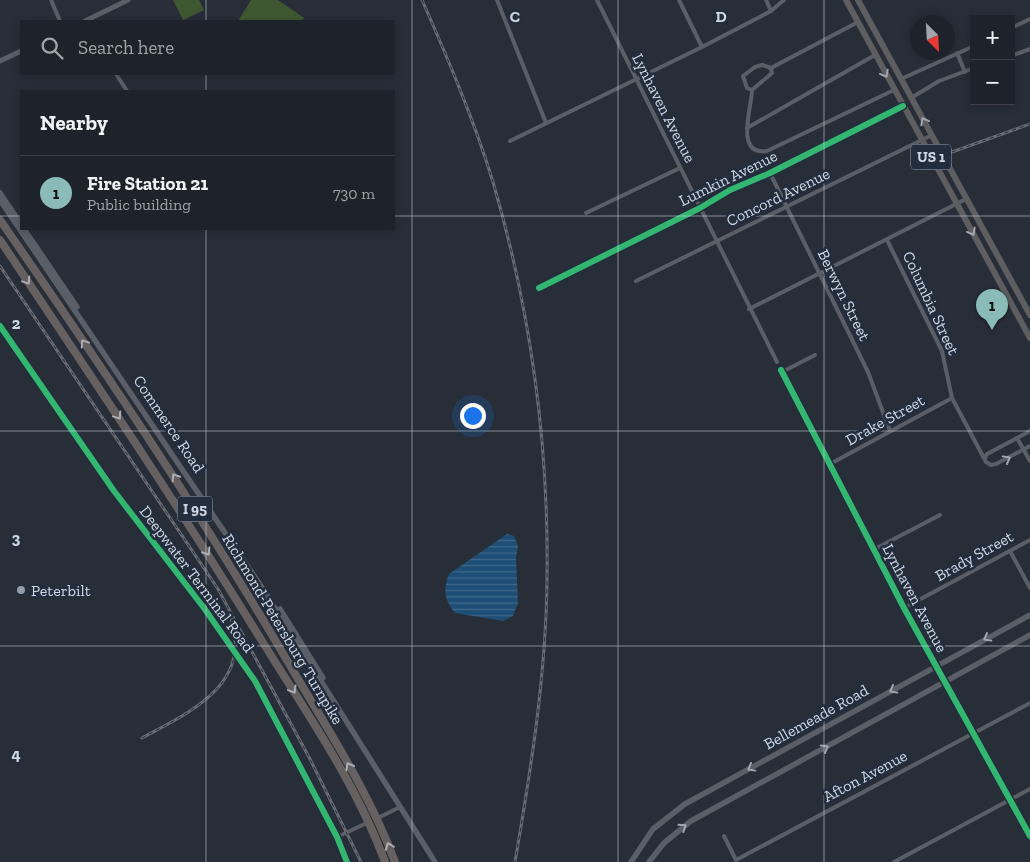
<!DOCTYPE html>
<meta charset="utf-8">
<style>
:root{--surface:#1e222a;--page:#2b2f36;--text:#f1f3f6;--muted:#a1a4a8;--line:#3c3f47;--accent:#8bbbb9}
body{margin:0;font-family:"Zilla Slab",serif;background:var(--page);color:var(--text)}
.controls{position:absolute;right:15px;top:15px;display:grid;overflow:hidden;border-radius:0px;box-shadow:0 2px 8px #0003}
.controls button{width:45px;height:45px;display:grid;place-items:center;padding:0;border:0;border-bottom:1px solid var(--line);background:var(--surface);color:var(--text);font:25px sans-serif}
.compass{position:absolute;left:910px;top:15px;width:45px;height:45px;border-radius:50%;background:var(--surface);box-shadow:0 2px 8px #0003;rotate:156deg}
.you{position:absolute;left:472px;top:415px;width:18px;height:18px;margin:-12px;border:4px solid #fff;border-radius:50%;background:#1a73e8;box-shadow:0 0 0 8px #1a73e833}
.badge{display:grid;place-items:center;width:32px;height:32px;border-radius:50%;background:var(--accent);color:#111;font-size:16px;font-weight:700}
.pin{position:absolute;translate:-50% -41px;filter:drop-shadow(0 1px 2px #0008)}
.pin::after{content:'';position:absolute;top:26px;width:18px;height:15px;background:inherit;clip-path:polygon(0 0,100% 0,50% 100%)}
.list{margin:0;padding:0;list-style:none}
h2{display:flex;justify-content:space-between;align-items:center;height:65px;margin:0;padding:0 20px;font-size:21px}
h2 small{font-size:16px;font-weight:400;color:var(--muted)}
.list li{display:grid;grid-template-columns:32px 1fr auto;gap:15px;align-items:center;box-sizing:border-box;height:75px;padding:0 20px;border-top:1px solid var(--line)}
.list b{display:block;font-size:19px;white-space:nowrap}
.list p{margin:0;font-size:16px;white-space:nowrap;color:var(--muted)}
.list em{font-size:16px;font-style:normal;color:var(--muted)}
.icon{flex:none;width:28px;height:28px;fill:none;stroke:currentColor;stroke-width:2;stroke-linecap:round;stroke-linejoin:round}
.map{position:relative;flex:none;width:1030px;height:862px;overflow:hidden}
.search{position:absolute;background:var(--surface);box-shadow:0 2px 8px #0003;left:20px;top:20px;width:375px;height:55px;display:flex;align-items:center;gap:12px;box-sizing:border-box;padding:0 18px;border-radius:0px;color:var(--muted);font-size:19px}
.panel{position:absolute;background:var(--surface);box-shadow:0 2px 8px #0003;left:20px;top:90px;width:375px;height:140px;border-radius:0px}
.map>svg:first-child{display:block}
</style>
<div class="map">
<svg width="1030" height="862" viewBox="0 0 1030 862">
<defs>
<pattern id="water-rules" width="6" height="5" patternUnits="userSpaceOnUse" patternTransform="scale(1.25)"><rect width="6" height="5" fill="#1e4e75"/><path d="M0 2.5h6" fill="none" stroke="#3e6788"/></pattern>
</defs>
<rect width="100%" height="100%" fill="#282e38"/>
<g fill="#3f5731">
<polygon points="173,0 199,0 204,10 183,20"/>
<polygon points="251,0 278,0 304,18 302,21 238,21"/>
</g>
<path fill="url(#water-rules)" d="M507 534 514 536 518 546 516 557 518 603 513 616 503 621 455 613C444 600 443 589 449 574Z"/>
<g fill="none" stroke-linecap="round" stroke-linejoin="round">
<g stroke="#5a5e66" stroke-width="4">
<polyline points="51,0 60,21"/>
<polyline points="497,0 546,123"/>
<polyline points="597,0 777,362"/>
<polyline points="679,0 702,47"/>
<polyline points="766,0 771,11"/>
<polyline points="1011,28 1030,19"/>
<polyline points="957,53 965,72"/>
<polyline points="1011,56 1030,49"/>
<polygon points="762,65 771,68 772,73 752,90 747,88 743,76 755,67"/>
<polyline points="771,68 858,22"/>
<polyline points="116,74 127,91"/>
<polyline points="901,79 974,46"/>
<path d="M752 90C752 107 734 156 767 151L894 90"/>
<polyline points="911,98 939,81 974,68"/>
<polyline points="747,128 875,55"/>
<polyline points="510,141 702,47 771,11 784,0"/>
<polyline points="770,173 868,372 890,431"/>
<polyline points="586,213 680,168"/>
<polyline points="887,240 942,351 952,398 986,462 991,465 996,464 1030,446"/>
<polyline points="636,281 932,135"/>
<polyline points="539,288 700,208 730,190 770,173 903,106"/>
<polyline points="749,309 966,199"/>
<polyline points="0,326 114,491 204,608 255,681 337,837 347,862"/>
<polyline points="781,370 904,608 1030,836"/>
<polyline points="782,372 815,355"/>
<polyline points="1017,438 1030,461"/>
<polyline points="985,458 987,454 1030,431"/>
<polyline points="830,464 952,398"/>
<polyline points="873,550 940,515"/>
<polyline points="1010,551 1030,588"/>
<polyline points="904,608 1030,540"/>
<polyline points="376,819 400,807"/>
<polyline points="724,836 736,860 1030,703"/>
<polyline points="337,837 369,822"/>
<polyline points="894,862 1030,789"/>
</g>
<g stroke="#5a5e66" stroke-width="5">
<polyline points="85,21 128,0"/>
<polyline points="0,61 21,51"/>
</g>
<g stroke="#5a5e66" stroke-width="5.5">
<polyline points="0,193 21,224"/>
<polyline points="0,200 265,592 435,862"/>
<polyline points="24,229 77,307"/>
<polyline points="280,609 323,678"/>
<polyline points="631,862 653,829 685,804 1030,615"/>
<polyline points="649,862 664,843 691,821 1030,635"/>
</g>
<g stroke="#5e5d5f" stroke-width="6">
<polyline points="846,0 1030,338"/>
<polyline points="858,0 1030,315"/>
</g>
<g stroke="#666160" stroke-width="8">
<path d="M0 220C100 364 199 510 288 662 326 727 369 791 395 862"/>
<path d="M0 240C89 373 178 505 262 641 306 712 356 783 385 862"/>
</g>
<g stroke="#686b72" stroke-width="3">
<g id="rail">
<path d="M422 0C448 59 474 120 493 182 531 312 549 445 547 580 546 675 531 769 515 862"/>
<polyline points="952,152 1030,124"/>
<polyline points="0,266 218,589 310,759 361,862"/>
<path d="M142 738C188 713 253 685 231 619"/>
</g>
</g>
<use href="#rail" stroke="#222d3e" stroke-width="1" stroke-dasharray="4" stroke-linecap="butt"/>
<g stroke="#222d3e" stroke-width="9">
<g id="cycleway">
<polyline points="539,288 700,208 730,190 770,173 903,106"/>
<polyline points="0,326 114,491 204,608 255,681 337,837 347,862"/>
<polyline points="781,370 904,608 1030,836"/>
</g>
</g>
<use href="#cycleway" stroke="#33b770" stroke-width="6"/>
</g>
<defs><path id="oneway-chevron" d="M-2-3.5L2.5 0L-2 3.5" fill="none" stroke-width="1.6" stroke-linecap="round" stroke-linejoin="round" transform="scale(1.25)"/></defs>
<g stroke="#a2a6ae">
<use href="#oneway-chevron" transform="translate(885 74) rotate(61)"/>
<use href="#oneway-chevron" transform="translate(924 121) rotate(-119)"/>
<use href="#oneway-chevron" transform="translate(972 232) rotate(61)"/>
</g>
<g stroke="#abaeb4">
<use href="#oneway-chevron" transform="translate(27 281) rotate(56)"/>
<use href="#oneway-chevron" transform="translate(84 343) rotate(-124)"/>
<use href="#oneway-chevron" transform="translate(118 416) rotate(56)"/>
<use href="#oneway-chevron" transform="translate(175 477) rotate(-122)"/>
<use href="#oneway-chevron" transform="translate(207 552) rotate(58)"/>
<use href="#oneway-chevron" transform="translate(293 690) rotate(59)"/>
<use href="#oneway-chevron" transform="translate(349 766) rotate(-120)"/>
<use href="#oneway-chevron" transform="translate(389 846) rotate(-111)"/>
</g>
<g stroke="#a1a7b0">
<use href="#oneway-chevron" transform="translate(1007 459) rotate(-29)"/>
<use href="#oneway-chevron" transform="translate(987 638) rotate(151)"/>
<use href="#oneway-chevron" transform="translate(893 690) rotate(151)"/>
<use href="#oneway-chevron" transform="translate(825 748) rotate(-29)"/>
<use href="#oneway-chevron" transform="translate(751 768) rotate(151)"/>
<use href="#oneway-chevron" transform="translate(683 827) rotate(-34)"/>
</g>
<path fill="none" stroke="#d0d7e2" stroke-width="1" stroke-opacity="0.55" d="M206 0V21M412 0V862M618 0V862M824 0V862M206 74V91M0 216H21M394 216H1030M206 229V862M0 431H1030M0 646H1030"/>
<circle fill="#959ca6" stroke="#222d3e" stroke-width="2" cx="21" cy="590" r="5"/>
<g text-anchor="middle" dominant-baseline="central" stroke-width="5" stroke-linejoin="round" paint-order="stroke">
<g fill="#222d3e" stroke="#9ca4b1" stroke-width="1">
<rect x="911" y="144.5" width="40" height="25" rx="4"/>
<rect x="177.5" y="496.5" width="35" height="25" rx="4"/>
</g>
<g font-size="15" font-weight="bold" fill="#d0d7e2">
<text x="931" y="157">US 1</text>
<text x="195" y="509">I 95</text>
</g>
<g font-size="16" fill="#d0d7e2" stroke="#222d3e">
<text transform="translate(664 108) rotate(63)">Lynhaven Avenue</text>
<text transform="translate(728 178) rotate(-26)">Lumkin Avenue</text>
<text transform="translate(778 197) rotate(-26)">Concord Avenue</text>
<text transform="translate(844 295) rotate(64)">Berwyn Street</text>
<text transform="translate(931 303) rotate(65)">Columbia Street</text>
<text transform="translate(885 420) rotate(-29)">Drake Street</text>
<text transform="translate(169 424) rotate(56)">Commerce Road</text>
<text transform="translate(974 556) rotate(-29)">Brady Street</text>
<text transform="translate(197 579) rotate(53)">Deepwater Terminal Road</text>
<text transform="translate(915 598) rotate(62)">Lynhaven Avenue</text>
<text transform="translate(283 629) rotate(59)">Richmond-Petersburg Turnpike</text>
<text transform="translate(816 717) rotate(-29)">Bellemeade Road</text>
<text transform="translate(865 776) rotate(-28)">Afton Avenue</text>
</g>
<g font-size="16" fill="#d0d7e2" stroke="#222d3e" text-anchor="start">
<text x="31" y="590">Peterbilt</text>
</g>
</g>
<g font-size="16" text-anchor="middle" font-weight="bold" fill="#d0d7e2" stroke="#222d3e" stroke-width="5" stroke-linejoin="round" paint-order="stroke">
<text x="515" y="22">C</text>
<text x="721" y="22">D</text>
<text x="16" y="329">2</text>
<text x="16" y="544">3</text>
<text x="16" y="760">4</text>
</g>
</svg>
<div class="controls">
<button>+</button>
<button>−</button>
</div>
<svg class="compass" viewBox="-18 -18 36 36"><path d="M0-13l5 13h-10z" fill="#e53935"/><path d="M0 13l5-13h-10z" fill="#a1a4a8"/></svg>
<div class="you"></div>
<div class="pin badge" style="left:992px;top:330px">1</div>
<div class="search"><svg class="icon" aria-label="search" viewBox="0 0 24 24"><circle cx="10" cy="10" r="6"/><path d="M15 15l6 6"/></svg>Search here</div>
<section class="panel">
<h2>Nearby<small></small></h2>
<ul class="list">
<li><span class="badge">1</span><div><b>Fire Station 21</b><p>Public building</p></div><em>730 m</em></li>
</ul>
</section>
</div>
